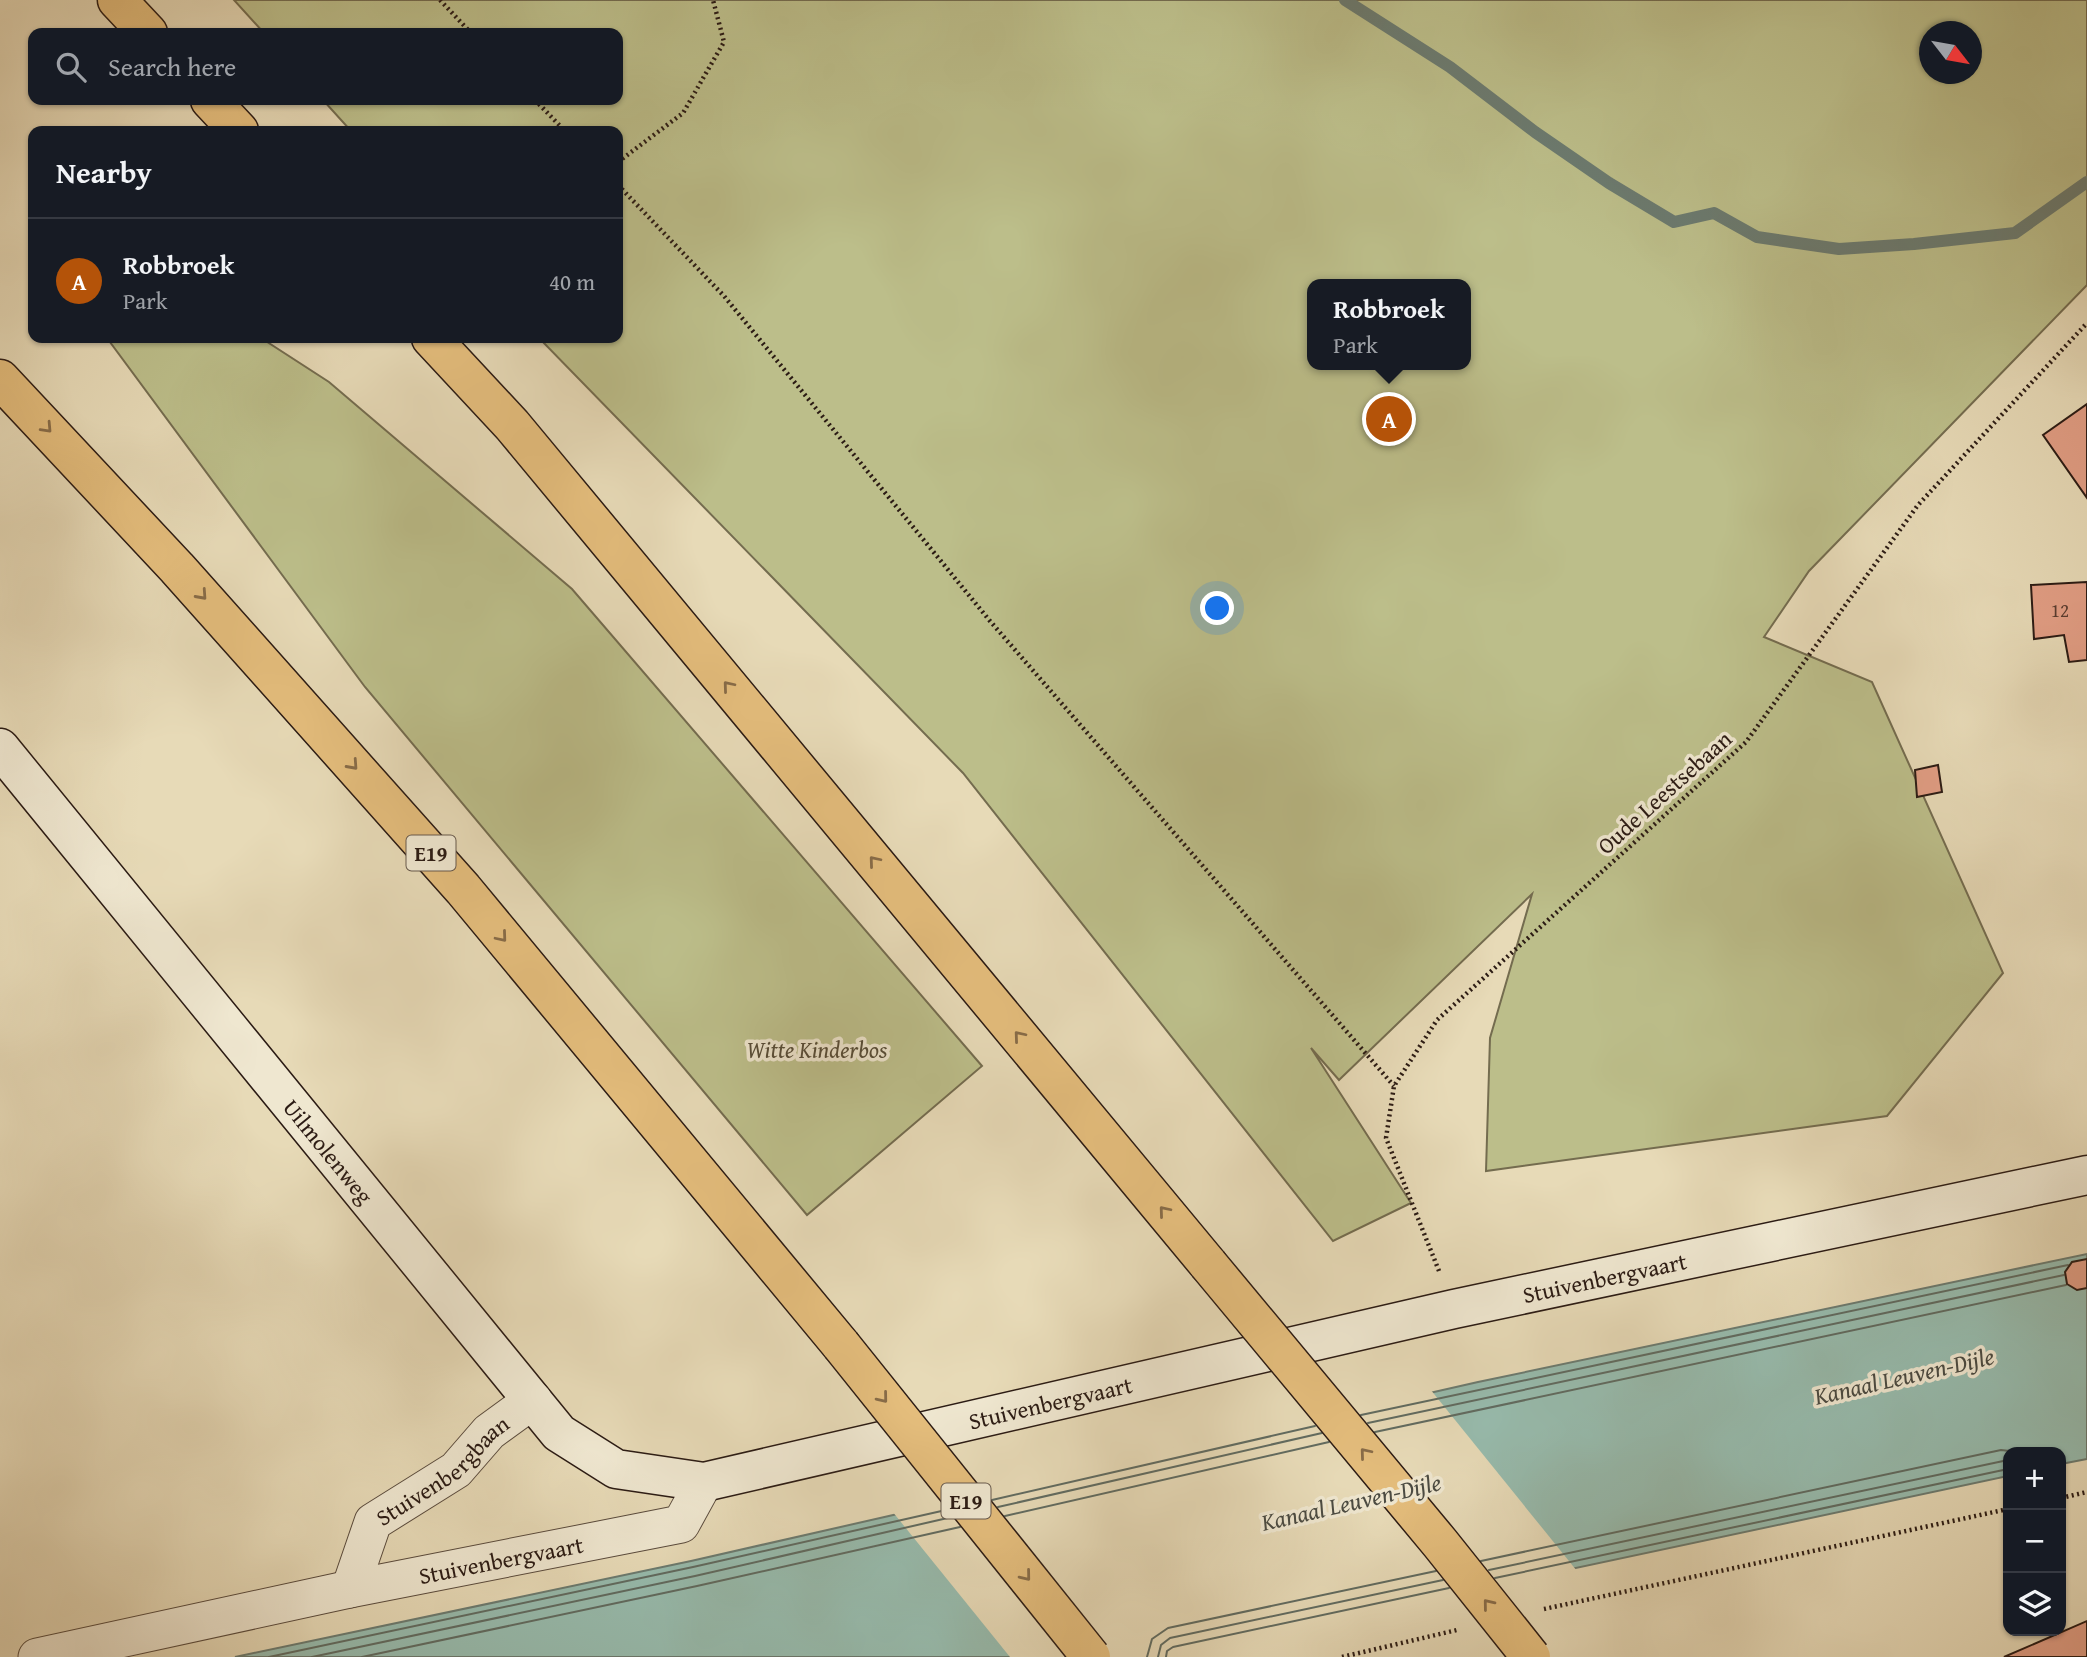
<!DOCTYPE html>
<meta charset="utf-8">
<style>
:root{--surface:#171b24;--page:#242831;--text:#f1f3f6;--muted:#9ea1a6;--line:#363941;--accent:#b45309}
body{margin:0;font-family:"Gentium Book Plus",serif;background:var(--page);color:var(--text)}
.controls{position:absolute;right:21px;bottom:21px;display:grid;overflow:hidden;border-radius:14px;box-shadow:0 2px 5px #0004}
.controls button{width:63px;height:63px;display:grid;place-items:center;padding:0;border:0;border-bottom:2px solid var(--line);background:var(--surface);color:var(--text);font:35px sans-serif}
.compass{position:absolute;left:1919px;top:21px;width:63px;height:63px;border-radius:50%;background:var(--surface);box-shadow:0 2px 5px #0004;rotate:121deg}
.you{position:absolute;left:1218px;top:609px;width:24px;height:24px;margin:-18px;border:5px solid #fff;border-radius:50%;background:#1a73e8;box-shadow:0 0 0 10px #1a73e833}
.badge{display:grid;place-items:center;width:46px;height:46px;border-radius:50%;background:var(--accent);color:#fff;font-size:23px;font-weight:700}
.pin{position:absolute;translate:-50% -50%;border:4px solid #fff;box-shadow:0 2px 7px #0006}
.popup{position:absolute;left:1307px;top:279px;width:164px;height:91px;box-sizing:border-box;display:grid;place-content:center;border-radius:14px;background:var(--surface);filter:drop-shadow(0 2px 5px #0005);font-size:23px;white-space:nowrap;color:var(--muted)}
.popup b{font-size:26px;color:var(--text)}
.popup::after{content:'';position:absolute;left:50%;top:100%;margin-left:-14px;border:14px solid transparent;border-top-color:var(--surface)}
.list{margin:0;padding:0;list-style:none}
h2{display:flex;justify-content:space-between;align-items:center;height:91px;margin:0;padding:0 28px;font-size:30px}
h2 small{font-size:23px;font-weight:400;color:var(--muted)}
.list li{display:grid;grid-template-columns:46px 1fr auto;gap:21px;align-items:center;box-sizing:border-box;height:126px;padding:0 28px;border-top:2px solid var(--line)}
.list b{display:block;font-size:26px;white-space:nowrap}
.list p{margin:0;font-size:23px;white-space:nowrap;color:var(--muted)}
.list em{font-size:23px;font-style:normal;color:var(--muted)}
.icon{flex:none;width:38px;height:38px;fill:none;stroke:currentColor;stroke-width:2;stroke-linecap:round;stroke-linejoin:round}
.map{position:relative;flex:none;width:2087px;height:1657px;overflow:hidden}
.search{position:absolute;background:var(--surface);box-shadow:0 2px 5px #0004;left:28px;top:28px;width:595px;height:77px;display:flex;align-items:center;gap:18px;box-sizing:border-box;padding:0 24px;border-radius:14px;color:var(--muted);font-size:26px}
.panel{position:absolute;background:var(--surface);box-shadow:0 2px 5px #0004;left:28px;top:126px;width:595px;height:217px;border-radius:14px}
.map>svg:first-child{display:block}
</style>
<div class="map">
<svg width="2087" height="1657" viewBox="0 0 2087 1657">
<rect width="100%" height="100%" fill="#e7dab7"/>
<filter id="stains"><feTurbulence type="fractalNoise" baseFrequency=".00286" numOctaves="4"/><feColorMatrix values="0 0 0 0 .2 0 0 0 0 .09 0 0 0 0 .02 0 0 0 .5 -.17"/></filter>
<radialGradient id="worn" r=".72"><stop offset=".6" stop-color="#630" stop-opacity="0"/><stop offset="1" stop-color="#630" stop-opacity=".3"/></radialGradient>
<g fill="#bcbe8a" stroke="#746c4f" stroke-width="2" fill-rule="evenodd">
<path d="M234 0H2087V285L1809 571 1764 637 1872 682 2003 973 1887 1116 1486 1171 1490 1038 1532 894 1339 1080 1311 1048 1411 1203 1333 1241 963 773 539 338H618V131H351L323 100H618V33H264ZM1930 32H1972V74H1930ZM1312 284H1466V365H1312Z"/>
<polygon points="107,338 261,338 329,382 572,589 982,1066 807,1215 365,687"/>
</g>
<polygon fill="#97bbad" stroke="#6c7b70" stroke-width="2" points="2087,1254 2087,1459 2061,1464 2061,1452 2008,1452 2008,1476 1158,1657 235,1657 691,1561 1478,1382"/>
<polygon fill="#e7dab7" points="1430,1389 1577,1571 1175,1657 1010,1657 892,1511"/>
<g fill="none" stroke-linecap="round" stroke-linejoin="round">
<g stroke="#616b60" stroke-width="2">
<polyline points="1361,1415 2068,1265"/>
<polyline points="1368,1423 2064,1275"/>
<polyline points="1375,1432 2066,1285"/>
<polyline points="992,1500 1315,1426"/>
<polyline points="998,1507 1322,1433"/>
<polyline points="1005,1516 1329,1442"/>
<polyline points="1481,1561 2001,1450 2018,1452"/>
<polyline points="1489,1570 2008,1460"/>
<polyline points="1495,1578 2008,1469"/>
<polyline points="269,1657 693,1567 946,1510"/>
<polyline points="312,1657 695,1576 952,1517"/>
<polyline points="362,1657 697,1586 960,1527"/>
<polyline points="1147,1657 1152,1639 1168,1628 1436,1571"/>
<polyline points="1158,1657 1161,1645 1170,1638 1443,1580"/>
<polyline points="1166,1657 1167,1651 1173,1647 1449,1588"/>
</g>
<polyline stroke="#6c7b70" stroke-width="12" points="1345,0 1450,67 1535,132 1609,183 1674,222 1714,213 1757,237 1839,249 1914,244 2015,233 2087,182"/>
</g>
<g fill="#e29e85" stroke="#2b1b14" stroke-width="2">
<polygon points="2087,404 2087,498 2043,435"/>
<polygon points="2087,582 2087,660 2069,662 2064,635 2034,639 2031,585"/>
<polygon points="1938,765 1942,792 1917,797 1915,770"/>
<polygon points="2087,1259 2087,1288 2077,1290 2067,1284 2065,1272 2072,1262"/>
<polygon points="2087,1621 2087,1657 2004,1657"/>
</g>
<g fill="none" stroke-linecap="round" stroke-linejoin="round">
<g stroke="#5a4b3d" stroke-width="39">
<g id="minor">
<path id="s1" d="M350 1589 373 1522 456 1470 489 1432 533 1400"/>
<path id="s2" d="M37 1657 350 1589 681 1524 704 1482"/>
</g>
</g>
<g stroke="#2b1b14" stroke-width="41">
<g id="secondary">
<path id="s3" d="M0 748 559 1433 616 1469 704 1482 1454 1309 2087 1175"/>
</g>
</g>
<g stroke="#2b1b14" stroke-width="41">
<g id="motorway">
<polyline points="117,0 148,33"/>
<polyline points="210,100 239,131"/>
<polyline points="431,338 512,425 1208,1264"/>
<polyline points="0,379 177,568 463,889 841,1345"/>
</g>
</g>
<g stroke="#2b1b14" stroke-width="4.5" stroke-dasharray="2 3.5" stroke-linecap="butt">
<polyline points="440,0 471,33"/>
<polyline points="535,100 565,131"/>
<polyline points="618,162 683,113 724,42 713,0"/>
<polyline points="618,185 724,296 990,621 1394,1086"/>
<polyline points="1439,1271 1386,1138 1394,1086 1437,1020 1746,742 1918,505 2087,323"/>
<polyline points="2061,1498 2087,1492"/>
<polyline points="1544,1609 2008,1509"/>
<polyline points="1342,1657 1457,1630"/>
</g>
<use href="#minor" stroke="#efe7d0" stroke-width="37"/>
<use href="#secondary" stroke="#efe7d0" stroke-width="38"/>
<use href="#motorway" stroke="#e4bd7c" stroke-width="38"/>
<g stroke="#2b1b14" stroke-width="41" stroke-linecap="butt">
<g id="motorway-bridge">
<polyline points="1208,1264 1440,1543 1531,1657"/>
<polyline points="841,1345 1091,1657"/>
</g>
</g>
<use href="#motorway-bridge" stroke="#e4bd7c" stroke-width="38"/>
</g>
<defs><path id="oneway-chevron" d="M-2-3.5L2.5 0L-2 3.5" fill="none" stroke-width="1.6" stroke-linecap="round" stroke-linejoin="round" transform="scale(1.75)"/></defs>
<g stroke="#886c48">
<use href="#oneway-chevron" transform="translate(47 428) rotate(47)"/>
<use href="#oneway-chevron" transform="translate(202 595) rotate(48)"/>
<use href="#oneway-chevron" transform="translate(728 686) rotate(-130)"/>
<use href="#oneway-chevron" transform="translate(353 765) rotate(48)"/>
<use href="#oneway-chevron" transform="translate(874 861) rotate(-130)"/>
<use href="#oneway-chevron" transform="translate(502 937) rotate(50)"/>
<use href="#oneway-chevron" transform="translate(1019 1036) rotate(-130)"/>
<use href="#oneway-chevron" transform="translate(1164 1211) rotate(-130)"/>
<use href="#oneway-chevron" transform="translate(883 1398) rotate(51)"/>
<use href="#oneway-chevron" transform="translate(1365 1453) rotate(-130)"/>
<use href="#oneway-chevron" transform="translate(1026 1576) rotate(51)"/>
<use href="#oneway-chevron" transform="translate(1488 1604) rotate(-129)"/>
</g>
<g text-anchor="middle" dominant-baseline="central" stroke-width="7" stroke-linejoin="round" paint-order="stroke">
<g font-size="19" fill="#593c30">
<text x="2060" y="610">12</text>
</g>
<g fill="#efe7d0" stroke="#66584c" stroke-width="2">
<rect x="406.5" y="835.5" width="49" height="35" rx="5"/>
<rect x="941.5" y="1483.5" width="49" height="35" rx="5"/>
</g>
<g font-size="21" font-weight="bold" fill="#2b1b14">
<text x="431" y="853">E19</text>
<text x="966" y="1501">E19</text>
</g>
<g font-size="23" fill="#2b1b14" stroke="#efe7d0">
<text transform="translate(1664 792) rotate(-42)">Oude Leestsebaan</text>
<text stroke="none"><textPath href="#s3" startOffset="520">Uilmolenweg</textPath></text>
<text stroke="none"><textPath href="#s3" startOffset="1964">Stuivenbergvaart</textPath></text>
<text stroke="none"><textPath href="#s3" startOffset="1396">Stuivenbergvaart</textPath></text>
<text stroke="none"><textPath href="#s1" startOffset="158">Stuivenbergbaan</textPath></text>
<text stroke="none"><textPath href="#s2" startOffset="474">Stuivenbergvaart</textPath></text>
</g>
<g font-size="23" font-style="italic" fill="#564c37" stroke="#efe7d0">
<text x="817" y="1049">Witte Kinderbos</text>
</g>
<g font-size="24" font-style="italic" fill="#4b4b42" stroke="#efe7d0">
<text transform="translate(1904 1376) rotate(-13)">Kanaal Leuven-Dijle</text>
<text transform="translate(1351 1502) rotate(-13)">Kanaal Leuven-Dijle</text>
</g>
</g>
<rect width="100%" height="100%" filter="url(#stains)"/>
<rect width="100%" height="100%" fill="url(#worn)"/>
</svg>
<div class="controls">
<button>+</button>
<button>−</button>
<button><svg class="icon" aria-label="layers" viewBox="0 0 24 24"><path d="M12 4l9 5-9 5-9-5zM3 14l9 5 9-5"/></svg></button>
</div>
<svg class="compass" viewBox="-18 -18 36 36"><path d="M0-13l5 13h-10z" fill="#e53935"/><path d="M0 13l5-13h-10z" fill="#9ea1a6"/></svg>
<div class="you"></div>
<div class="pin badge" style="left:1389px;top:419px">A</div>
<div class="popup"><b>Robbroek</b>Park</div>
<div class="search"><svg class="icon" aria-label="search" viewBox="0 0 24 24"><circle cx="10" cy="10" r="6"/><path d="M15 15l6 6"/></svg>Search here</div>
<section class="panel">
<h2>Nearby<small></small></h2>
<ul class="list">
<li><span class="badge">A</span><div><b>Robbroek</b><p>Park</p></div><em>40 m</em></li>
</ul>
</section>
</div>
